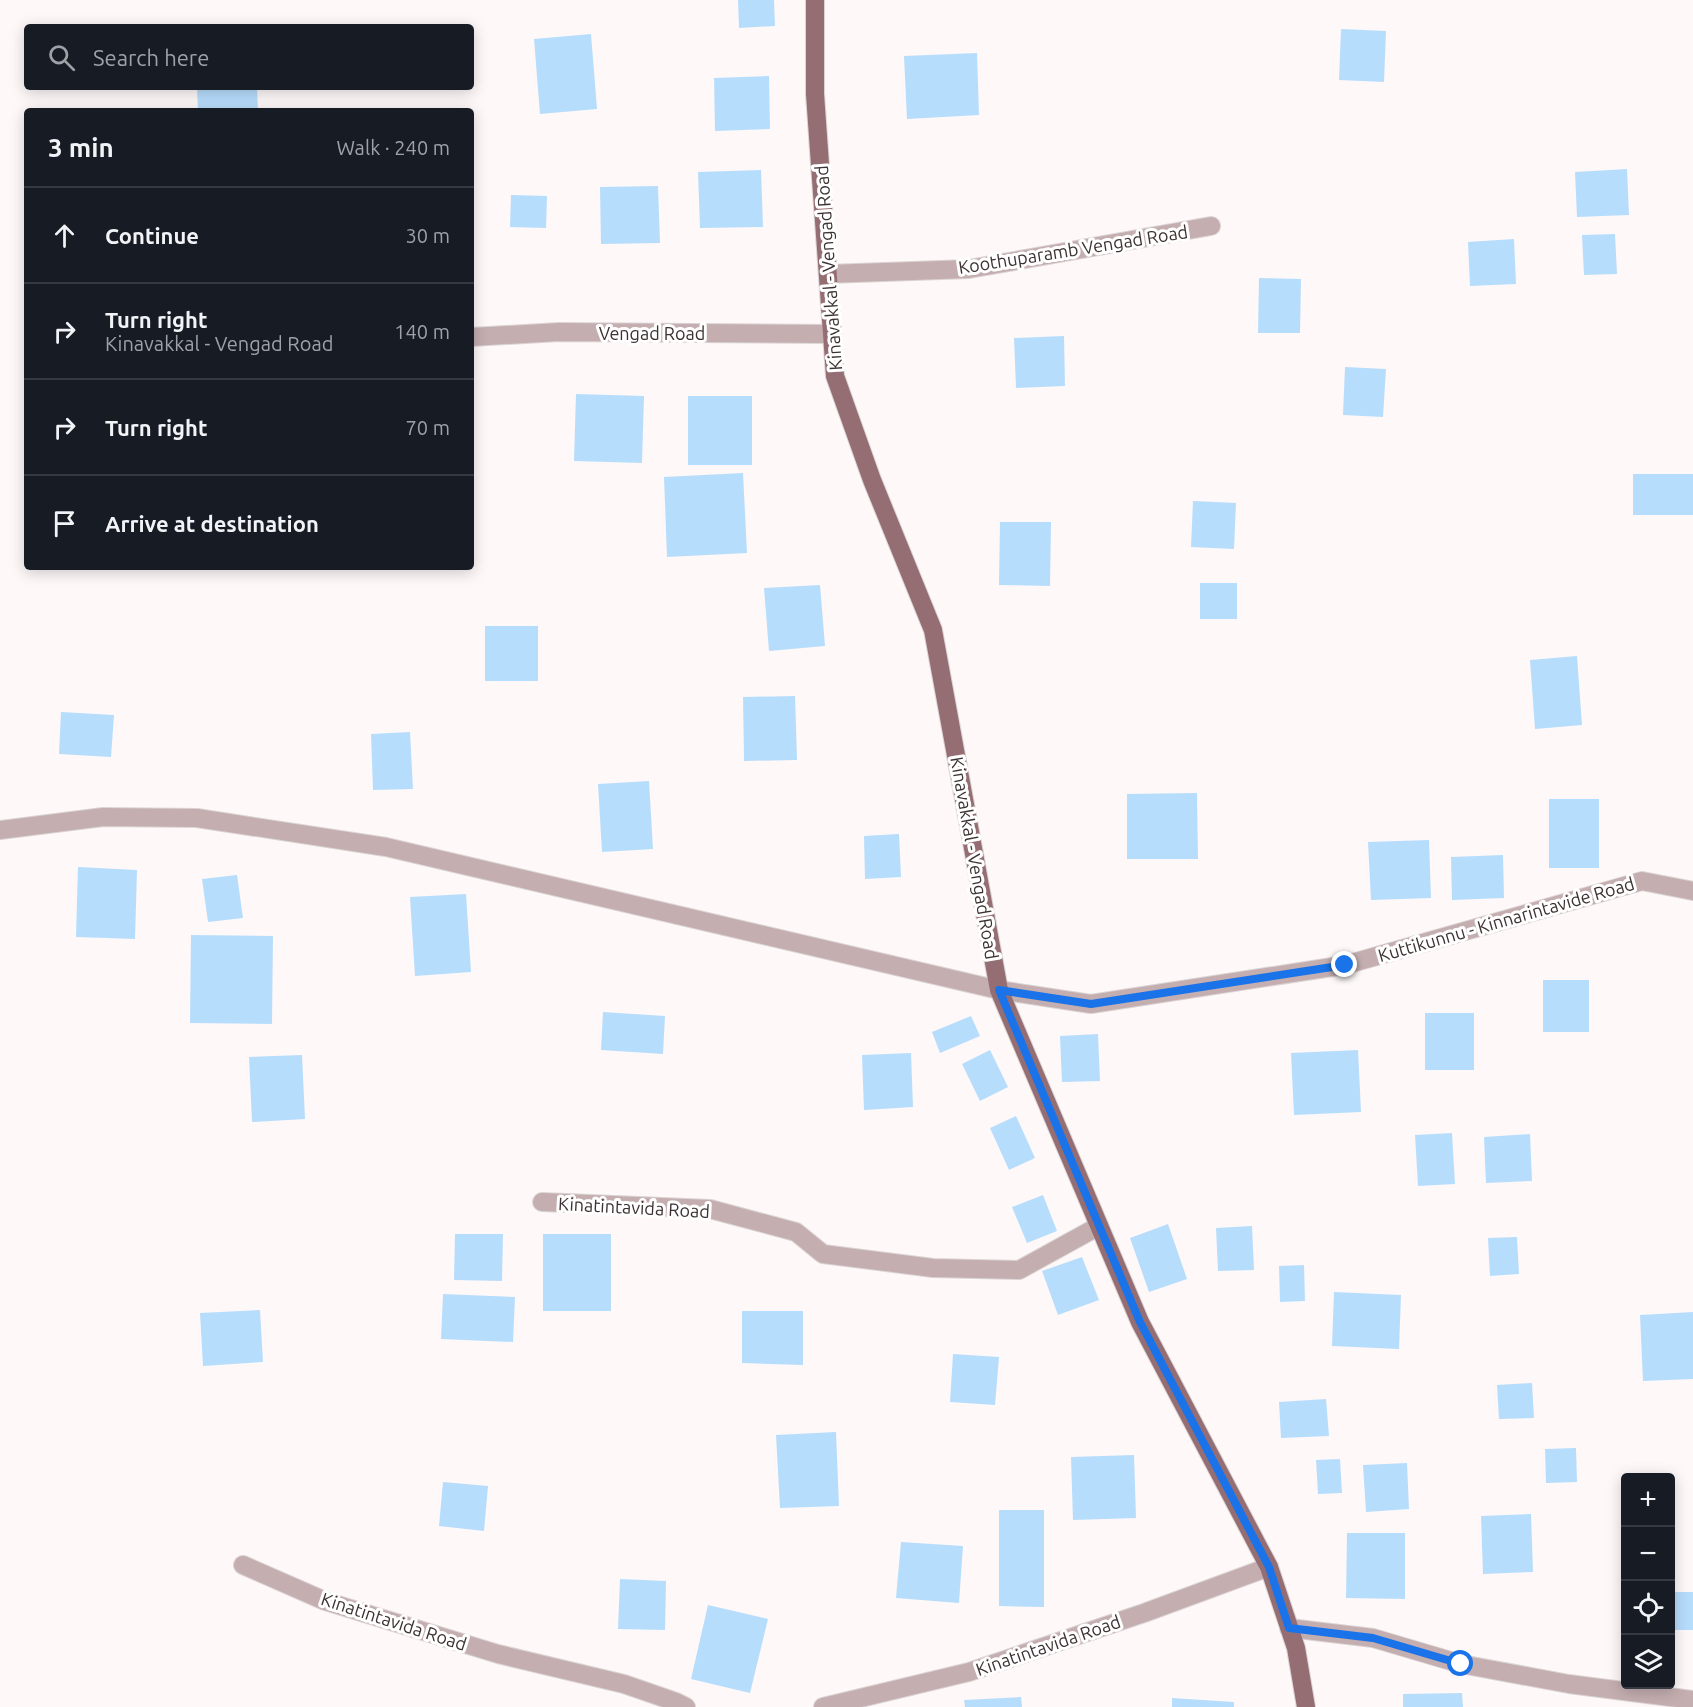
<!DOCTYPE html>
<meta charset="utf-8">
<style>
:root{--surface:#171b24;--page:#20242c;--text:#f1f3f6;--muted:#9ea1a6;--line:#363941}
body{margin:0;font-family:Ubuntu,sans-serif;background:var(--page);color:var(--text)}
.controls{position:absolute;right:18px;bottom:18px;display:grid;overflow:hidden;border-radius:6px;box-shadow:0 3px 15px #0003}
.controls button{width:54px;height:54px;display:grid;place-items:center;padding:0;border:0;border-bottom:2px solid var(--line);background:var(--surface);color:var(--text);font:30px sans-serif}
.stop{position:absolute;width:18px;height:18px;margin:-14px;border:4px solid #1a73e8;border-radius:50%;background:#fff}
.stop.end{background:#1a73e8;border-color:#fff;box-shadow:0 2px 6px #0008}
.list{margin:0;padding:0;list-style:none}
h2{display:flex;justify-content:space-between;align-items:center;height:78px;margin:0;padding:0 24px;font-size:26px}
h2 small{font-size:20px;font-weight:400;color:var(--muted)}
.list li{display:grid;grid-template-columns:39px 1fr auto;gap:18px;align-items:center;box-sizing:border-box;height:96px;padding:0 24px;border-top:2px solid var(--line)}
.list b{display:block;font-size:22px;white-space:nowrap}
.list p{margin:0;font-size:20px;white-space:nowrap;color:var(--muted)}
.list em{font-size:20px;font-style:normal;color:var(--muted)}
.icon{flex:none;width:33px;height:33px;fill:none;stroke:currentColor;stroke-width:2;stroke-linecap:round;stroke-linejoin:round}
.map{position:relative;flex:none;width:1693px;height:1707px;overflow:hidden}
.search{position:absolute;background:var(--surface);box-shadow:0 3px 15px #0003;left:24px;top:24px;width:450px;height:66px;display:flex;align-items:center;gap:15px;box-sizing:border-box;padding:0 21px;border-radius:6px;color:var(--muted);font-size:22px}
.panel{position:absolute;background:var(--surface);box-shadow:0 3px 15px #0003;left:24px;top:108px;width:450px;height:462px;border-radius:6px}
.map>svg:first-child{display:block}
</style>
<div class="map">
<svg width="1693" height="1707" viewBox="0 0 1693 1707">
<rect width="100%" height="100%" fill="#fef8f8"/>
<g fill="#b7ddfc">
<polygon points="738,0 774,0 775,26 739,28"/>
<polygon points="1341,29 1386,31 1384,82 1339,80"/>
<polygon points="591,34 597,109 540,114 534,39"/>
<polygon points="977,53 979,115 907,119 904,56"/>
<polygon points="769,76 770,129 715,131 714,78"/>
<polygon points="197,87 257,87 258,111 198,111"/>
<polygon points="1627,169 1629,215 1577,217 1575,172"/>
<polygon points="761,170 763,227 700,228 698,172"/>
<polygon points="658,186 660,243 601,244 600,187"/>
<polygon points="511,195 547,196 546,228 510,227"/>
<polygon points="1615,234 1617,274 1584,275 1582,235"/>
<polygon points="1514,239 1516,284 1470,286 1468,242"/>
<polygon points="1259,278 1301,279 1300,333 1258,333"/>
<polygon points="1064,336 1065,386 1016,388 1014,338"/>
<polygon points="1345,367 1386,369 1383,417 1343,415"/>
<polygon points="576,394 644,396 642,463 574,461"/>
<rect x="688" y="396" width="64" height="69"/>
<polygon points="743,473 747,553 667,557 664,477"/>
<rect x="1633" y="474" width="60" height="41"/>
<polygon points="1193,501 1236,503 1234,549 1191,547"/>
<polygon points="1000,522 1051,522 1050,586 999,585"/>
<rect x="1200" y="583" width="37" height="36"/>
<polygon points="820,585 825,646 769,651 764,588"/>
<rect x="485" y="626" width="53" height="55"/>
<polygon points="1577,656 1582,725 1535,729 1530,660"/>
<polygon points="795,696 797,760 744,761 743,697"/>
<polygon points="61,712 114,715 111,757 59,754"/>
<polygon points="410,732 413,789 373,790 371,734"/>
<polygon points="649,781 653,849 602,852 598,784"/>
<polygon points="1197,793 1198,859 1127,859 1127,794"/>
<rect x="1549" y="799" width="50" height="69"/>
<polygon points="899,834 901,877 865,879 864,836"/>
<polygon points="1429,840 1431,898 1371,900 1368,842"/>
<polygon points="1503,855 1504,898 1452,900 1451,857"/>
<polygon points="78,867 137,870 135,939 76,937"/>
<polygon points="237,875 243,918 208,922 202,879"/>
<polygon points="466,894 471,972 415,976 410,897"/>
<polygon points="191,935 273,936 272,1024 190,1023"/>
<rect x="1543" y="980" width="46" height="52"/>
<polygon points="603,1012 665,1016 663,1054 601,1050"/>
<rect x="1425" y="1013" width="49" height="57"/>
<polygon points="971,1016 980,1036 940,1053 932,1032"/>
<polygon points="1098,1034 1100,1081 1062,1082 1060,1036"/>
<polygon points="990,1050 1008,1087 980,1101 962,1064"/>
<polygon points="1358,1050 1361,1112 1294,1115 1291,1053"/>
<polygon points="911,1053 913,1107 864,1110 862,1055"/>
<polygon points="302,1055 305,1119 252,1122 249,1057"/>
<polygon points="1016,1116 1035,1158 1009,1170 990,1128"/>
<polygon points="1452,1133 1455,1184 1418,1186 1415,1135"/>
<polygon points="1530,1134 1532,1181 1486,1183 1484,1137"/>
<polygon points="1043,1195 1057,1231 1027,1243 1012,1207"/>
<polygon points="1168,1224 1187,1279 1149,1292 1130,1238"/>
<polygon points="1252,1226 1254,1270 1218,1271 1216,1228"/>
<polygon points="455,1234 503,1234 502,1281 454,1280"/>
<rect x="543" y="1234" width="68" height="77"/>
<polygon points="1517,1237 1519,1274 1490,1276 1488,1238"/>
<polygon points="1082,1257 1099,1300 1058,1315 1042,1271"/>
<polygon points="1304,1265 1305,1301 1280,1302 1279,1266"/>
<polygon points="1334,1292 1401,1295 1399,1349 1332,1346"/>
<polygon points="443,1294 515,1297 513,1342 441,1339"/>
<polygon points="260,1310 263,1362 203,1366 200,1313"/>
<polygon points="742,1311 803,1311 803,1365 742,1363"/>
<polygon points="1693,1312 1693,1379 1643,1381 1640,1315"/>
<polygon points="953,1354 999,1357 995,1405 950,1402"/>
<polygon points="1532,1383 1534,1418 1499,1419 1497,1385"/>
<polygon points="1326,1399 1329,1436 1281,1438 1279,1402"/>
<polygon points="836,1432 839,1506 780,1508 776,1435"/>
<polygon points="1576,1448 1577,1482 1546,1483 1545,1449"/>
<polygon points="1134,1455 1136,1518 1073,1520 1071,1457"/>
<polygon points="1340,1459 1342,1493 1318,1494 1316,1460"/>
<polygon points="1407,1463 1409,1509 1366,1512 1363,1465"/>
<polygon points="443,1482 488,1486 484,1531 439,1526"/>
<polygon points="999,1510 1044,1510 1044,1607 999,1606"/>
<polygon points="1531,1514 1533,1572 1483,1574 1481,1516"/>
<polygon points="1347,1533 1405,1533 1405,1599 1346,1598"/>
<polygon points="901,1542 963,1546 959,1603 896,1598"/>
<polygon points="620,1579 666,1581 665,1630 618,1629"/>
<rect x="1670" y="1592" width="23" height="38"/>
<polygon points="708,1605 768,1619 750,1693 691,1679"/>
<polygon points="1462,1693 1463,1707 1403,1707 1403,1694"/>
<polygon points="1021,1697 1022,1707 965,1707 964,1700"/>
<polygon points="1172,1698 1234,1702 1234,1707 1172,1707"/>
</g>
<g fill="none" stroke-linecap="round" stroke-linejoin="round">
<g stroke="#dbd4d5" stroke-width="20">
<g id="minor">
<polyline points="828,274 969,269 1211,226"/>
<polyline points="471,337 559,332 832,334"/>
<polyline points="0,830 103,817 197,818 386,847 999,990 1091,1004 1345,965 1642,881 1693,891"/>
<polyline points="542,1202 710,1209 796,1232 823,1254 933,1268 1019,1270 1099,1226"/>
<polyline points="243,1565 325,1601 498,1654 624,1684 676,1702 686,1707"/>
<polyline points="1289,1628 1373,1638 1461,1664 1569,1684 1693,1700"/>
<polyline points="823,1707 969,1672 1144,1613 1269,1567"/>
</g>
</g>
<g stroke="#dbd4d5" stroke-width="20">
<polyline id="major" points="815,0 815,94 835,376 872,480 933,630 999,990 1140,1322 1269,1567 1296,1648 1306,1707"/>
</g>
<use href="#minor" stroke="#c4aeb0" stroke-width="18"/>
<use href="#major" stroke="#956e74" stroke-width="18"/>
</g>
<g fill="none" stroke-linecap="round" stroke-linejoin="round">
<polyline stroke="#1a73e8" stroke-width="8" points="1345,965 1091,1004 999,990 1140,1322 1269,1567 1289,1628 1373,1638 1461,1664"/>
</g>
<g text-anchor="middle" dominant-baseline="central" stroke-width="6" stroke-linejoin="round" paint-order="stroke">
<g font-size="18" fill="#3c3233" stroke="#fff">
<text transform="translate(1073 249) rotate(-9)">Koothuparamb Vengad Road</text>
<text transform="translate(828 268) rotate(-94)">Kinavakkal - Vengad Road</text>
<text x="652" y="333">Vengad Road</text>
<text transform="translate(975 858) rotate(80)">Kinavakkal - Vengad Road</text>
<text transform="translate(1506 919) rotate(-16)">Kuttikunnu - Kinnarintavide Road</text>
<text transform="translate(634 1207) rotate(3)">Kinatintavida Road</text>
<text transform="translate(394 1621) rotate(18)">Kinatintavida Road</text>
<text transform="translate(1048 1645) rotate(-19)">Kinatintavida Road</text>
</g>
</g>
</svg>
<div class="controls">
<button>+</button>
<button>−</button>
<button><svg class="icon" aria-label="locate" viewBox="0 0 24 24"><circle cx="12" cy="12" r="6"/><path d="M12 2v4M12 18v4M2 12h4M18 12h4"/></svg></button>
<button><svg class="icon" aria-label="layers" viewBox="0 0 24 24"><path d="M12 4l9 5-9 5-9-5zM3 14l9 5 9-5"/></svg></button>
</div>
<div class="stop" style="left:1461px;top:1664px"></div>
<div class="stop end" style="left:1345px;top:965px"></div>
<div class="search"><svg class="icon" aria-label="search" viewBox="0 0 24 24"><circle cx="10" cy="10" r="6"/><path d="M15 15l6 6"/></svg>Search here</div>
<section class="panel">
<h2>3 min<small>Walk · 240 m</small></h2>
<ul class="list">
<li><svg class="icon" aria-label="ahead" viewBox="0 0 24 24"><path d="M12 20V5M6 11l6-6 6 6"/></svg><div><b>Continue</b></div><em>30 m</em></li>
<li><svg class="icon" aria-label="right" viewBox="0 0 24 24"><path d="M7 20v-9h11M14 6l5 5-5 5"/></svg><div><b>Turn right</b><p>Kinavakkal - Vengad Road</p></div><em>140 m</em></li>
<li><svg class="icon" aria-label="right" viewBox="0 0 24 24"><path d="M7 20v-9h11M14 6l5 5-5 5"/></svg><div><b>Turn right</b></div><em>70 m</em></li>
<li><svg class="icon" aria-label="arrive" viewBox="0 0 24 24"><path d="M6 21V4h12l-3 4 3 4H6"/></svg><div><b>Arrive at destination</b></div></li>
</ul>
</section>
</div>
